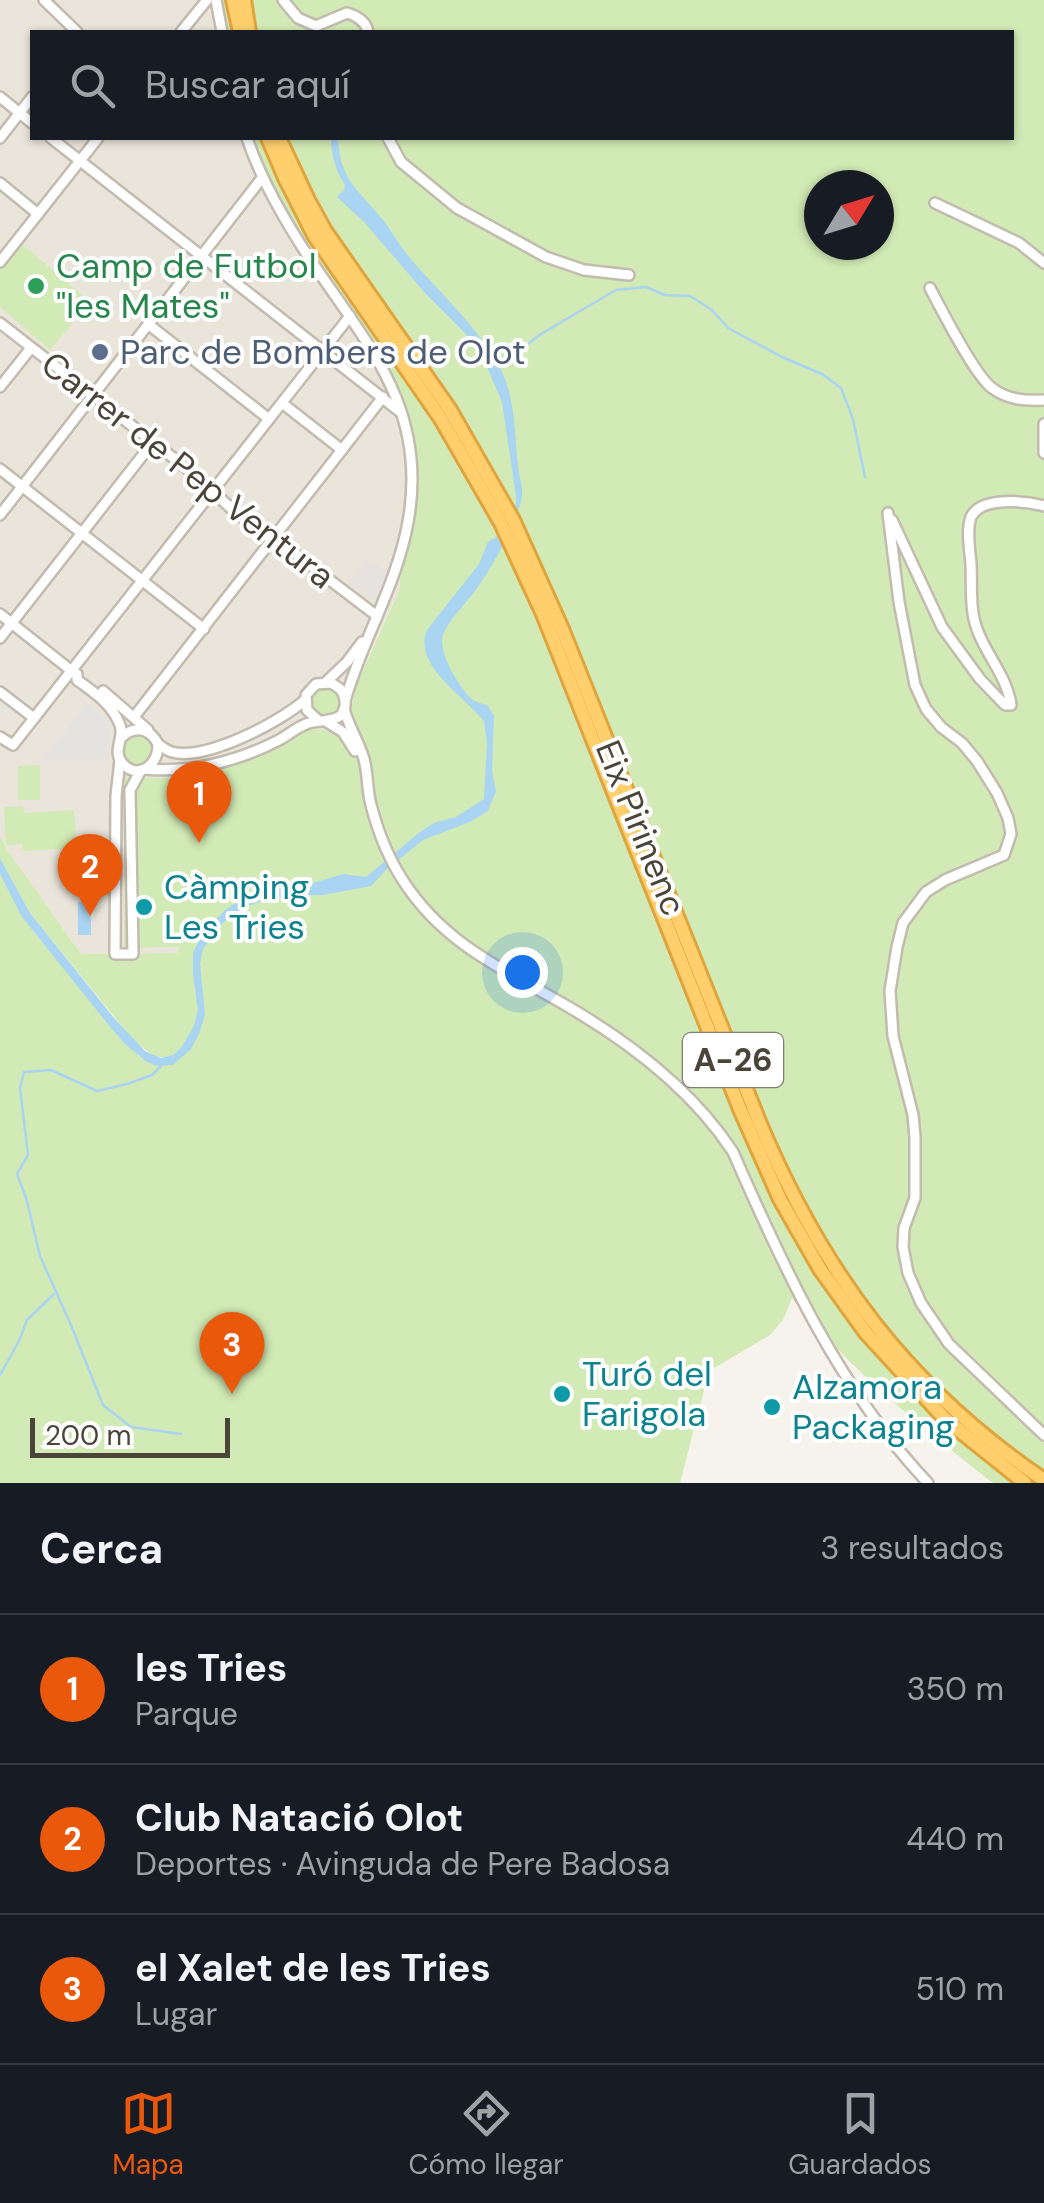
<!DOCTYPE html>
<html lang="es">
<meta charset="utf-8">
<style>
:root{--surface:#171b24;--page:#242831;--text:#f1f3f6;--muted:#9ea1a6;--line:#363941;--accent:#ea580c}
body{margin:0;font-family:"DM Sans",sans-serif;background:var(--page);color:var(--text)}
.compass{position:absolute;left:804px;top:170px;width:90px;height:90px;border-radius:50%;background:var(--surface);box-shadow:0 2px 8px #0004;rotate:52deg}
.scale{position:absolute;left:30px;bottom:25px;width:200px;box-sizing:border-box;padding-left:10px;border:5px solid #4b4439;border-top:0;font-size:28px;line-height:35px;white-space:nowrap;color:#4b4439;-webkit-text-stroke:8px #fff;paint-order:stroke}
.you{position:absolute;left:522px;top:972px;width:35px;height:35px;margin:-25px;border:8px solid #fff;border-radius:50%;background:#1a73e8;box-shadow:0 0 0 15px #1a73e833}
.badge{display:grid;place-items:center;width:65px;height:65px;border-radius:50%;background:var(--accent);color:#fff;font-size:32px;font-weight:700}
.pin{position:absolute;translate:-50% -82px;filter:drop-shadow(0 2px 5px #0008)}
.pin::after{content:'';position:absolute;top:52px;width:35px;height:30px;background:inherit;clip-path:polygon(0 0,100% 0,50% 100%)}
.list{margin:0;padding:0;list-style:none}
h2{display:flex;justify-content:space-between;align-items:center;height:130px;margin:0;padding:0 40px;font-size:42px}
h2 small{font-size:32px;font-weight:400;color:var(--muted)}
.list li{display:grid;grid-template-columns:65px 1fr auto;gap:30px;align-items:center;box-sizing:border-box;height:150px;padding:0 40px;border-top:2px solid var(--line)}
.list b{display:block;font-size:38px;white-space:nowrap}
.list p{margin:0;font-size:32px;white-space:nowrap;color:var(--muted)}
.list em{font-size:32px;font-style:normal;color:var(--muted)}
.icon{flex:none;width:55px;height:55px;fill:none;stroke:currentColor;stroke-width:2;stroke-linecap:round;stroke-linejoin:round}
.map{position:relative;flex:none;width:1044px;height:1483px;overflow:hidden}
.search{position:absolute;background:var(--surface);box-shadow:0 2px 8px #0004;left:30px;right:30px;top:30px;height:110px;display:flex;align-items:center;gap:25px;box-sizing:border-box;padding:0 35px;border-radius:0px;color:var(--muted);font-size:38px}
.sheet{height:580px;background:var(--surface)}
nav{display:flex;justify-content:space-around;align-items:center;box-sizing:border-box;height:140px;border-top:2px solid var(--line);background:var(--surface);font-size:28px;color:var(--muted)}
nav a{display:grid;justify-items:center;gap:5px}
nav .on{color:var(--accent)}
.map>svg:first-child{display:block}
</style>
<div class="map">
<svg width="1044" height="1483" viewBox="0 0 1044 1483">
<rect width="100%" height="100%" fill="#f6f3ec"/>
<polygon fill="#eae5da" points="0,0 221,0 227,32 32,32 32,138 252,138 273,187 312,256 370,336 386,363 400,393 416,450 418,478 416,507 401,571 399,591 364,665 352,699 351,712 330,731 309,728 252,757 193,774 220,796 178,953 81,954 8,851 0,836"/>
<polygon fill="#e6e2dd" points="368,558 388,572 377,601 374,602 348,583"/>
<g fill="#d2eab5" fill-rule="evenodd">
<path d="M218 0H1044V1483H994L989 1480C918 1424 849 1369 792 1298L783 1320 770 1335 709 1371 680 1483H0V869L33 931 99 1011 147 1062 167 1058 154 1056 133 1040 30 913 0 858V836L8 851 81 954 178 953 179 947 124 948 125 777 186 779 203 785 192 774 252 757 309 728 331 731 351 712 356 685 399 591 401 571 416 507 418 478 416 450 400 393 386 363 370 336 312 256 273 187 252 138H1012V32H226ZM819 185H879V245H819Z"/>
<polygon points="22,244 90,302 50,350 0,307 0,270"/>
<circle cx="325" cy="702" r="15"/>
<circle cx="138" cy="750" r="15"/>
<polygon points="40,765 40,800 18,800 18,766"/>
<polygon points="23,806 24,813 74,810 77,848 23,851 22,844 6,845 4,807"/>
</g>
<polygon fill="#e5e3e0" points="88,704 110,721 109,759 41,761"/>
<g fill="#a9d4f2">
<path d="M331 138H338C340 181 358 189 384 221 393 233 400 247 410 258 438 291 482 331 501 370 517 403 514 439 519 474 520 479 522 484 522 489 525 512 489 572 475 591 466 603 441 628 442 641 443 657 451 671 459 683 467 696 472 702 487 705L494 716 492 771 496 791 488 811 470 822 423 840 386 870 371 886 323 895H293L274 898 250 905 231 915 219 927 203 949 200 963 205 1015 199 1034 191 1049 173 1065 157 1066 147 1062 126 1045 111 1028 22 917 0 874V858L30 913 114 1018 145 1051 161 1058 173 1055 181 1048 194 1026 198 1010 193 974V953L201 936 224 911 234 904 268 891 310 884 343 874 366 877 420 832 434 823 456 817 484 799 487 743 484 721C465 697 412 665 427 630L479 564 488 542 495 538 505 526 516 504V496L502 402 487 367 466 334 425 293 364 222 338 198V195L344 191 345 185C336 172 331 154 331 138Z"/>
<polygon points="91,901 91,935 78,935 78,902"/>
</g>
<g fill="none" stroke-linecap="round" stroke-linejoin="round">
<g stroke="#a9d4f2" stroke-width="2.5">
<polyline points="495,362 524,347 541,334 616,290 646,287 665,295 690,296 712,310 728,328 782,357 822,374 841,388 853,419 865,477"/>
<polyline points="161,1066 152,1075 127,1084 97,1091 51,1070 24,1072 20,1088 28,1155 17,1174 27,1201 40,1256 71,1325 103,1405 131,1427 181,1434"/>
<polyline points="0,1375 19,1341 27,1320 54,1294"/>
</g>
<g stroke="#c2bbae" stroke-width="14">
<g id="minor">
<polyline points="44,0 77,32"/>
<polyline points="216,0 222,32"/>
<path d="M283 0 298 18 316 26 347 13C357 16 366 21 368 32"/>
<polyline points="181,32 207,0"/>
<polyline points="0,97 32,123"/>
<polyline points="0,138 32,97"/>
<polyline points="51,138 399,411"/>
<path d="M247 138C262 183 287 225 314 265 371 349 428 412 408 522 397 585 362 640 345 701"/>
<polyline points="388,138 401,162 457,208 546,257 584,270 629,275"/>
<polyline points="0,183 38,214"/>
<polyline points="935,203 1019,243 1044,263"/>
<polyline points="0,262 98,138"/>
<path d="M930 288C941 309 975 376 992 388 1008 400 1025 401 1044 400"/>
<polyline points="0,323 194,474 235,512 272,540 297,555 377,616"/>
<polyline points="148,324 269,419"/>
<polyline points="0,387 31,348"/>
<polyline points="282,403 342,450"/>
<polyline points="1044,424 1044,453"/>
<polyline points="0,469 204,629"/>
<polyline points="888,513 899,602 915,685 926,709 941,727 962,743 977,761 997,793 1008,818 1011,834 1004,855 945,880 926,892 903,923 897,947 890,991 893,1036 913,1115 915,1137 915,1198 904,1228 903,1247 908,1273 921,1303 949,1344 1044,1435"/>
<polyline points="0,515 262,178"/>
<path d="M892 520 942 627 980 679 1005 705H1011C1007 674 981 650 974 619 970 602 972 582 971 564 970 551 966 530 971 517 981 496 1026 501 1044 506"/>
<polyline points="0,614 73,672"/>
<polyline points="0,638 153,442"/>
<path d="M77 674V680C94 692 112 704 120 725 125 738 112 750 122 763 138 781 159 765 158 744 150 728 134 725 121 738"/>
<polyline points="326,682 347,662 362,642"/>
<polyline points="103,691 148,730"/>
<polyline points="0,692 34,718"/>
<path d="M344 709C349 727 359 742 364 759 368 774 367 790 371 805 378 832 388 858 404 882 445 945 505 970 567 1006 629 1042 693 1091 733 1152 784 1269 839 1389 928 1483"/>
<polyline points="134,717 383,397"/>
<polyline points="327,722 343,732 355,751"/>
<polyline points="0,737 13,745 350,316"/>
<path d="M158 744C162 747 168 751 172 752 206 761 280 722 305 700"/>
<polyline points="120,760 116,796 115,954 133,954 130,790 141,770"/>
<path d="M145 769C191 773 238 761 279 740 288 735 296 728 306 724 320 718 348 726 345 700 344 690 338 687 331 683L316 684 306 695 307 710 318 720"/>
</g>
</g>
<g stroke="#e0a43c" stroke-width="18">
<g id="highway">
<polyline points="233,0 240,32"/>
<polyline points="244,0 249,32"/>
<polyline points="268,138 285,178 314,235 441,419 501,523 543,614 740,1109 780,1199 820,1269 866,1333 945,1419 1025,1483"/>
<path d="M279 138 308 200 325 231 450 410 513 520 562 629 760 1124C824 1275 908 1388 1044 1480"/>
</g>
</g>
<use href="#minor" stroke="#fff" stroke-width="9"/>
<use href="#highway" stroke="#ffcf6e" stroke-width="12"/>
</g>
<circle fill="#2e9e5b" stroke="#fff" stroke-width="4" cx="36" cy="286" r="10"/>
<circle fill="#5c6f8a" stroke="#fff" stroke-width="4" cx="100" cy="352" r="10"/>
<g fill="#0f9aa8" stroke="#fff" stroke-width="4">
<circle cx="144" cy="907" r="10"/>
<circle cx="562" cy="1394" r="10"/>
<circle cx="772" cy="1407" r="10"/>
</g>
<g text-anchor="middle" dominant-baseline="central" stroke-width="8" stroke-linejoin="round" paint-order="stroke">
<rect fill="#fff" stroke="#817c74" stroke-width="2.5" x="683" y="1033" width="100" height="54" rx="8"/>
<g font-size="32" font-weight="bold" fill="#4b4439">
<text x="733" y="1060">A-26</text>
</g>
<g font-size="35" fill="#27864d" stroke="#fff" text-anchor="start">
<text x="56" y="266">Camp de Futbol<tspan x="56" dy="40">"les Mates"</tspan></text>
</g>
<g font-size="35" fill="#4e5e75" stroke="#fff" text-anchor="start">
<text x="120" y="352">Parc de Bombers de Olot</text>
</g>
<g font-size="35" fill="#4b4439" stroke="#fff">
<text transform="translate(188 470) rotate(38)">Carrer de Pep Ventura</text>
<text transform="translate(641 828) rotate(68)">Eix Pirinenc</text>
</g>
<g font-size="35" fill="#0d838f" stroke="#fff" text-anchor="start">
<text x="164" y="887">Càmping<tspan x="164" dy="40">Les Tries</tspan></text>
<text x="582" y="1374">Turó del<tspan x="582" dy="40">Farigola</tspan></text>
<text x="792" y="1387">Alzamora<tspan x="792" dy="40">Packaging</tspan></text>
</g>
</g>
</svg>
<svg class="compass" viewBox="-18 -18 36 36"><path d="M0-13l5 13h-10z" fill="#e53935"/><path d="M0 13l5-13h-10z" fill="#9ea1a6"/></svg>
<div class="scale">200 m</div>
<div class="you"></div>
<div class="pin badge" style="left:199px;top:843px">1</div>
<div class="pin badge" style="left:90px;top:916px">2</div>
<div class="pin badge" style="left:232px;top:1394px">3</div>
<div class="search"><svg class="icon" aria-label="search" viewBox="0 0 24 24"><circle cx="10" cy="10" r="6"/><path d="M15 15l6 6"/></svg>Buscar aquí</div>
</div>
<section class="sheet">
<h2>Cerca<small>3 resultados</small></h2>
<ul class="list">
<li><span class="badge">1</span><div><b>les Tries</b><p>Parque</p></div><em>350 m</em></li>
<li><span class="badge">2</span><div><b>Club Natació Olot</b><p>Deportes · Avinguda de Pere Badosa</p></div><em>440 m</em></li>
<li><span class="badge">3</span><div><b>el Xalet de les Tries</b><p>Lugar</p></div><em>510 m</em></li>
</ul>
</section>
<nav>
<a class="on"><svg class="icon" aria-label="map" viewBox="0 0 24 24"><path d="M3 6l6-2 6 2 6-2v14l-6 2-6-2-6 2zM9 4v14M15 6v14"/></svg>Mapa</a>
<a><svg class="icon" aria-label="directions" viewBox="0 0 24 24"><path d="M12 3l9 9-9 9-9-9zM9 14v-3h6M13 9l2 2-2 2"/></svg>Cómo llegar</a>
<a><svg class="icon" aria-label="saved" viewBox="0 0 24 24"><path d="M7 4h10v16l-5-4-5 4z"/></svg>Guardados</a>
</nav>
